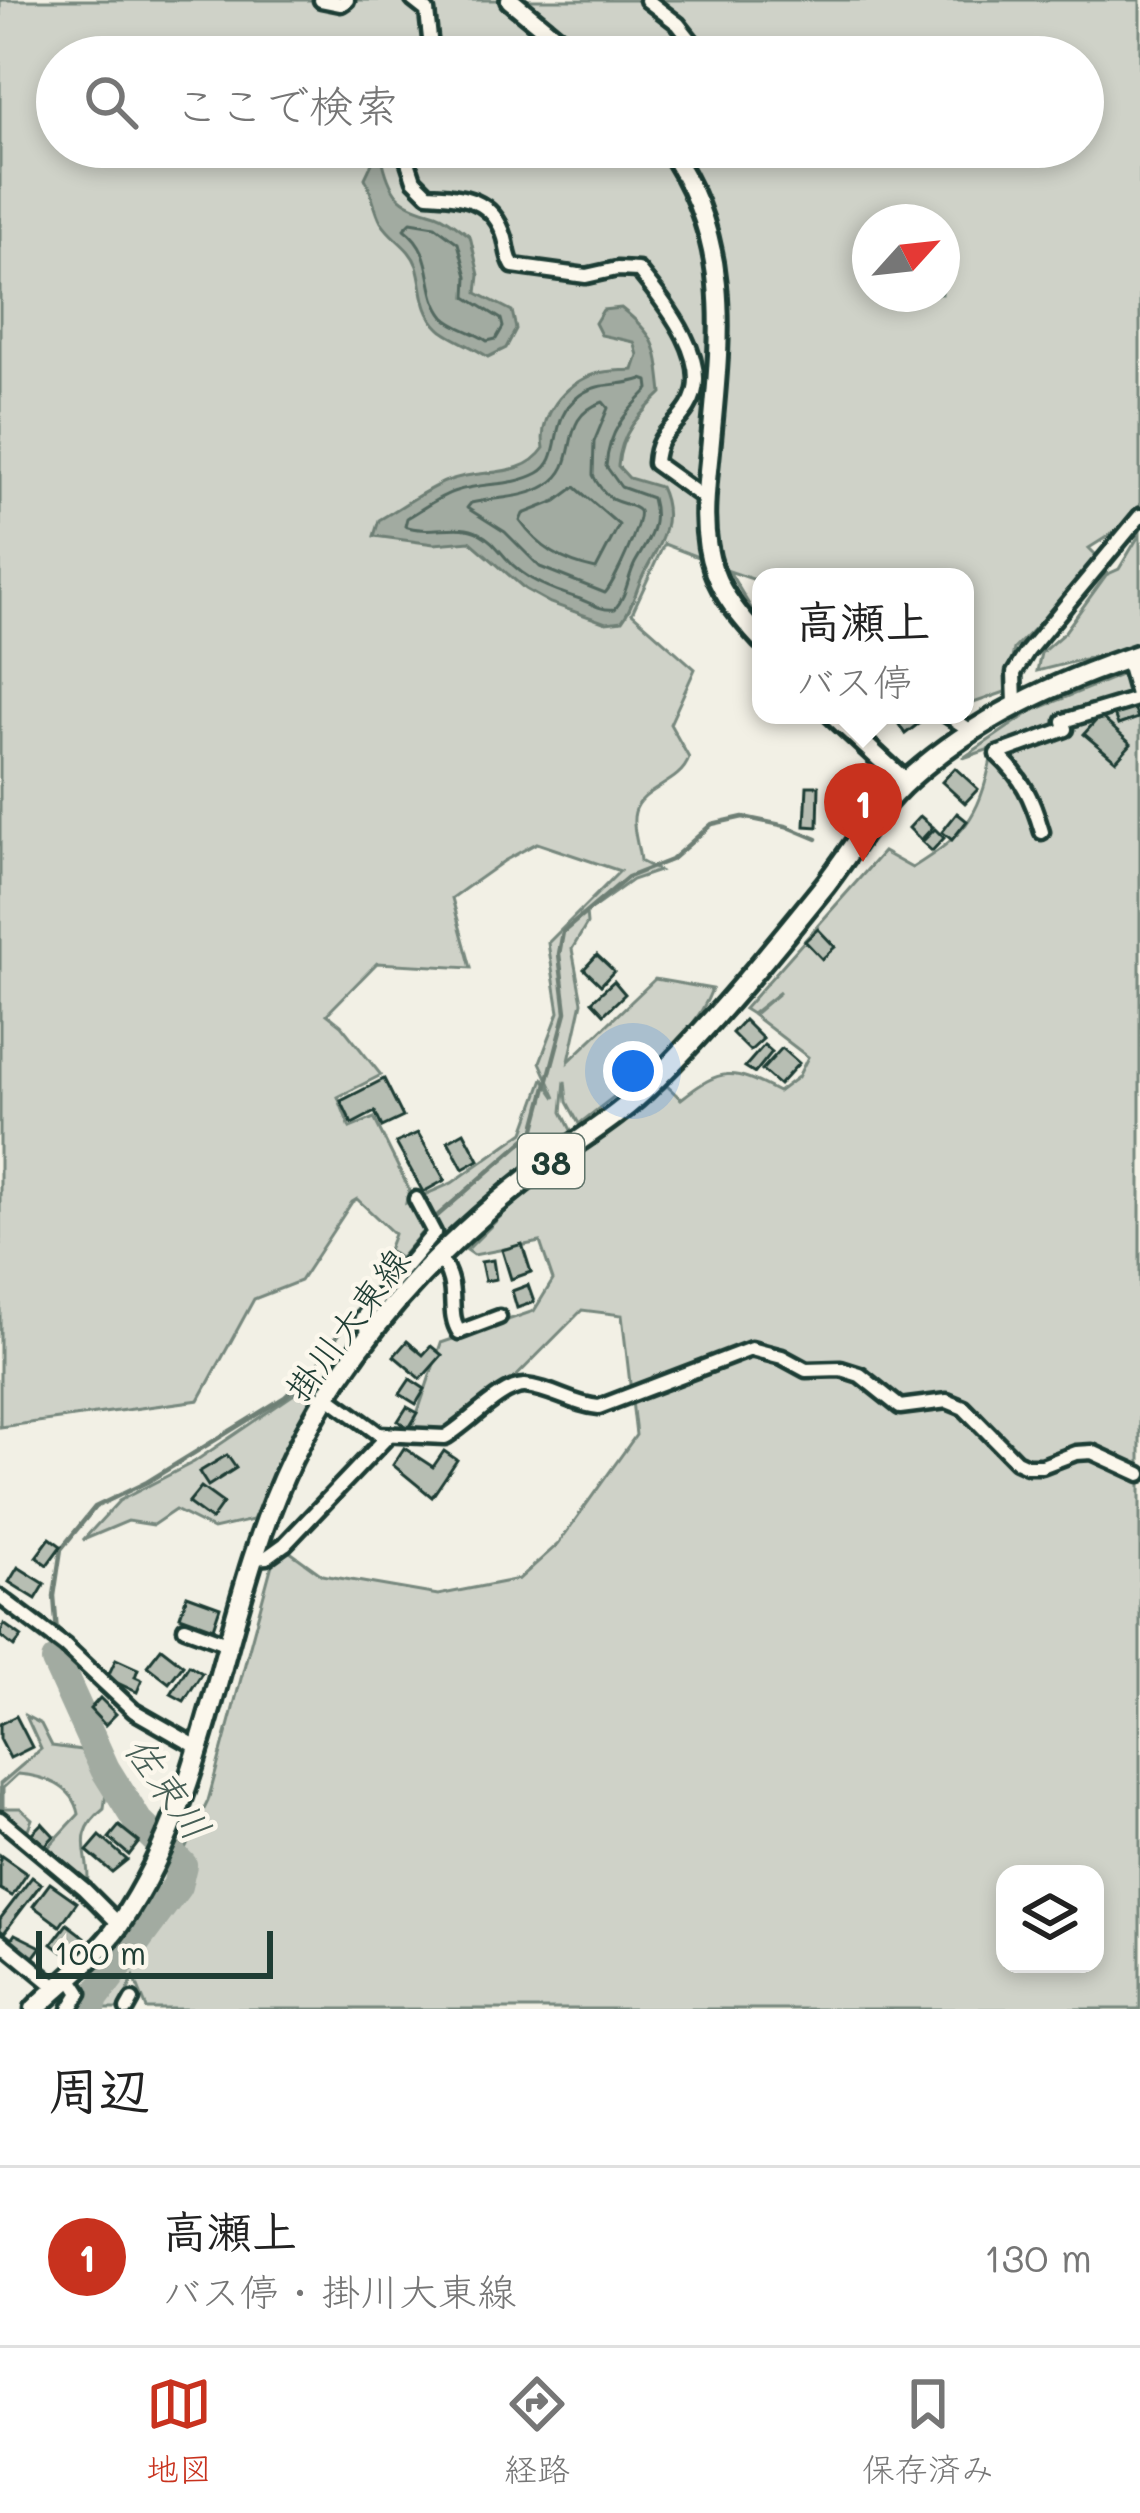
<!DOCTYPE html>
<html lang="ja">
<meta charset="utf-8">
<style>
:root{--surface:#fff;--page:#f6f6f6;--text:#222;--muted:#767676;--line:#e0e0e0;--accent:#c8321e}
body{margin:0;font-family:Mali,"Klee One",sans-serif;background:var(--page);color:var(--text)}
.controls{position:absolute;right:36px;bottom:36px;display:grid;overflow:hidden;border-radius:24px;box-shadow:0 6px 18px #0003}
.controls button{width:108px;height:108px;display:grid;place-items:center;padding:0;border:0;border-bottom:3px solid var(--line);background:var(--surface);color:var(--text);font:60px sans-serif}
.compass{position:absolute;left:852px;top:204px;width:108px;height:108px;border-radius:50%;background:var(--surface);box-shadow:0 6px 18px #0003;rotate:63deg}
.scale{position:absolute;left:36px;bottom:30px;width:237px;box-sizing:border-box;padding-left:12px;border:6px solid #1f3d34;border-top:0;font-size:33px;line-height:42px;white-space:nowrap;color:#1f3d34;-webkit-text-stroke:9px #fbf7ec;paint-order:stroke}
.you{position:absolute;left:633px;top:1071px;width:42px;height:42px;margin:-30px;border:9px solid #fff;border-radius:50%;background:#1a73e8;box-shadow:0 0 0 18px #1a73e833}
.badge{display:grid;place-items:center;width:78px;height:78px;border-radius:50%;background:var(--accent);color:#fff;font-size:39px;font-weight:700}
.pin{position:absolute;translate:-50% -99px;filter:drop-shadow(0 3px 6px #0008)}
.pin::after{content:'';position:absolute;top:63px;width:42px;height:36px;background:inherit;clip-path:polygon(0 0,100% 0,50% 100%)}
.popup{position:absolute;left:752px;top:568px;width:222px;height:156px;box-sizing:border-box;display:grid;place-content:center;border-radius:24px;background:var(--surface);filter:drop-shadow(0 3px 9px #0005);font-size:39px;white-space:nowrap;color:var(--muted)}
.popup b{font-size:45px;color:var(--text)}
.popup::after{content:'';position:absolute;left:50%;top:100%;margin-left:-24px;border:24px solid transparent;border-top-color:var(--surface)}
.list{margin:0;padding:0;list-style:none}
h2{display:flex;justify-content:space-between;align-items:center;height:156px;margin:0;padding:0 48px;font-size:51px}
h2 small{font-size:39px;font-weight:400;color:var(--muted)}
.list li{display:grid;grid-template-columns:78px 1fr auto;gap:36px;align-items:center;box-sizing:border-box;height:180px;padding:0 48px;border-top:3px solid var(--line)}
.list b{display:block;font-size:45px;white-space:nowrap}
.list p{margin:0;font-size:39px;white-space:nowrap;color:var(--muted)}
.list em{font-size:39px;font-style:normal;color:var(--muted)}
.icon{flex:none;width:66px;height:66px;fill:none;stroke:currentColor;stroke-width:2;stroke-linecap:round;stroke-linejoin:round}
.map{position:relative;flex:none;width:1140px;height:2009px;overflow:hidden}
.search{position:absolute;background:var(--surface);box-shadow:0 6px 18px #0003;left:36px;right:36px;top:36px;height:132px;display:flex;align-items:center;gap:30px;box-sizing:border-box;padding:0 42px;border-radius:66px;color:var(--muted);font-size:45px}
.sheet{height:336px;background:var(--surface)}
nav{display:flex;justify-content:space-around;align-items:center;box-sizing:border-box;height:168px;border-top:3px solid var(--line);background:var(--surface);font-size:33px;color:var(--muted)}
nav a{display:grid;justify-items:center;gap:6px}
nav .on{color:var(--accent)}
.map>svg:first-child{display:block}
</style>
<div class="map">
<svg width="1140" height="2009" viewBox="0 0 1140 2009">
<rect width="100%" height="100%" fill="#f2f0e5"/>
<filter id="ink" filterUnits="userSpaceOnUse"><feTurbulence type="fractalNoise" baseFrequency=".00833" numOctaves="2"/><feDisplacementMap in="SourceGraphic" scale="24" xChannelSelector="R" yChannelSelector="G"/><feConvolveMatrix kernelMatrix="1 2 1 2 8 2 1 2 1" color-interpolation-filters="sRGB"/></filter>
<g filter="url(#ink)">
<g fill="#cfd2c8" stroke="#77887e" stroke-width="3" fill-rule="evenodd">
<path d="M0 0H1140V505L1116 531 1089 548 1101 560 1014 649 1005 692 965 706V577H761V582L729 571 761 625 725 578 724 567 664 544 632 613 695 669 670 724 689 758C680 785 642 787 635 812 631 826 639 847 640 861L659 871 632 880 586 913 587 924 572 949 582 1002 569 1061 655 979 712 989C690 1047 625 1086 579 1124L567 1102 565 1081 562 1112 574 1136 409 1265 388 1250 394 1234 357 1199 352 1202 300 1281 254 1299 199 1400 0 1427ZM57 57H1083V147H57ZM870 222H942V294H870ZM537 843 620 871 548 943 559 1012 540 1062 556 1098 543 1079 524 1132 452 1183 406 1203 409 1189 374 1118 350 1128 338 1097 381 1075 341 1025 327 1014 377 963 471 968 452 898 504 861Z"/>
<polygon points="1140,534 1140,645 1037,671 1041,653 1064,633 1106,575 1119,569"/>
<path d="M1140 667V2009H147L134 1977 119 2009H95L100 1979 134 1933 180 1859 208 1801 272 1564 286 1549 322 1575 438 1595 519 1579 558 1544 636 1435 622 1315 582 1310 476 1417 447 1435 411 1432 441 1343 534 1311 553 1280 540 1242 474 1255 467 1250 511 1206 667 1086 681 1099C722 1067 732 1068 778 1092L798 1077 808 1057 753 1015 780 992 752 1014 744 1009 883 852 912 868C963 836 979 819 991 759L1062 725 963 758 1032 711ZM1005 1874H1095V1964H1005Z"/>
<polygon points="300,1390 310,1400 253,1520 213,1529 175,1510 153,1525 128,1521 83,1540 119,1501 194,1462"/>
<path d="M26 1716 41 1724 52 1746 81 1750 106 1793 104 1809C64 1840 100 1862 83 1897L65 1885 42 1854 79 1814C74 1786 44 1776 18 1774L3 1788V1808H20L32 1819 28 1829 10 1825 0 1814V1784L41 1749Z"/>
</g>
<g fill="#a2aba1" stroke="#6e7f75" stroke-width="3">
<path d="M373 161 383 162C392 199 402 204 436 214 448 218 459 228 470 236L479 275 477 293 512 311 516 329 506 348 488 357C473 346 447 337 439 328 420 310 424 288 417 266 410 246 392 240 381 222 374 209 372 192 365 178Z"/>
<path d="M621 308C658 337 657 348 662 393 638 416 621 432 618 466L629 478 660 487C675 518 662 541 647 568 636 585 635 604 622 621L606 623 550 603 525 589 470 541 434 544 374 536 379 520C401 508 424 490 447 481 480 467 521 481 544 448 538 416 565 384 595 374 606 370 621 371 633 370L638 355 634 342 601 335 595 323 603 310Z"/>
</g>
<g fill="none" stroke-linecap="round" stroke-linejoin="round">
<g stroke="#536960" stroke-width="3">
<path d="M411 222 435 226 458 243 467 276 466 297 501 319 503 327 496 339 487 341C475 332 454 328 444 317 422 290 438 255 404 229Z"/>
<path d="M642 379 648 381 649 389C625 413 609 431 606 466L621 487 652 498C660 527 648 540 635 563 627 579 627 595 615 609 602 611 592 604 580 599 553 590 526 581 506 558 497 548 492 540 479 533 459 522 428 535 405 526L407 518C423 509 439 496 456 491 483 482 512 487 538 473 565 458 546 420 580 395 599 381 621 387 642 379Z"/>
<path d="M603 402 608 408 594 442 593 475C597 484 603 492 612 499 618 503 635 505 639 511 643 521 612 587 605 593L540 567 505 532 467 508 471 503C497 497 524 499 547 485 584 463 555 418 603 402Z"/>
<path d="M575 487 619 525 596 569C563 562 539 548 520 521L523 514 556 501Z"/>
</g>
<g stroke="#6e7f75" stroke-width="4.5">
<polyline points="57,1633 54,1596 61,1549 95,1507 147,1482 285,1397 314,1370 346,1323 436,1217 534,1132 566,1012 559,954 563,932 628,877 671,860 712,824 743,817 786,826 817,839"/>
<polyline points="56,1661 56,1644"/>
</g>
<polyline stroke="#a2aba1" stroke-width="30" points="56,1661 105,1769 138,1822 182,1865 177,1886 94,1998 91,2009"/>
</g>
<g fill="#b7beb3" stroke="#1f3d34" stroke-width="3">
<polygon points="1134,707 1138,718 1118,725 1114,714"/>
<polygon points="893,715 917,715 922,721 905,734"/>
<polygon points="1100,716 1131,744 1116,761 1084,734"/>
<polygon points="955,768 978,789 965,803 942,782"/>
<polygon points="807,786 819,786 818,827 805,826"/>
<polygon points="957,813 967,821 952,840 942,832"/>
<polygon points="920,816 933,827 921,840 909,828"/>
<polygon points="935,829 944,838 932,851 922,842"/>
<polygon points="818,929 835,947 822,959 805,941"/>
<polygon points="597,955 614,971 601,985 584,969"/>
<polygon points="614,981 625,994 604,1014 592,1001"/>
<polygon points="744,1020 763,1039 750,1051 732,1033"/>
<polygon points="764,1045 772,1052 755,1073 745,1067"/>
<polygon points="782,1048 799,1063 779,1085 762,1070"/>
<polygon points="384,1079 403,1117 382,1127 375,1112 352,1124 341,1101"/>
<polygon points="464,1132 479,1160 463,1169 448,1141"/>
<polygon points="418,1133 445,1180 423,1192 396,1143"/>
<polygon points="522,1244 531,1272 511,1279 502,1250"/>
<polygon points="493,1260 496,1279 485,1281 481,1262"/>
<polygon points="528,1285 534,1302 517,1308 512,1291"/>
<polygon points="407,1341 423,1355 431,1346 442,1355 421,1379 394,1356"/>
<polygon points="410,1379 425,1389 416,1404 400,1394"/>
<polygon points="407,1407 418,1413 409,1428 398,1421"/>
<polygon points="404,1448 433,1467 444,1451 457,1460 432,1497 393,1465"/>
<polygon points="227,1455 236,1468 208,1486 199,1472"/>
<polygon points="201,1487 223,1503 211,1520 188,1503"/>
<polygon points="50,1538 61,1546 47,1565 36,1557"/>
<polygon points="18,1567 45,1584 36,1599 9,1582"/>
<polygon points="187,1595 220,1607 213,1628 180,1616"/>
<polygon points="4,1624 22,1637 14,1647 0,1636"/>
<polygon points="161,1648 183,1665 169,1683 147,1666"/>
<polygon points="116,1659 138,1669 135,1677 142,1680 137,1692 107,1678"/>
<polygon points="189,1665 202,1673 184,1701 171,1694"/>
<polygon points="100,1698 116,1714 105,1725 90,1709"/>
<polygon points="16,1716 32,1747 10,1758 0,1739 0,1724"/>
<polygon points="42,1823 54,1836 41,1850 28,1837"/>
<polygon points="119,1826 139,1842 129,1855 109,1838"/>
<polygon points="100,1836 127,1860 112,1872 87,1851"/>
<polygon points="0,1855 27,1874 12,1896 0,1889"/>
<polygon points="32,1877 41,1884 4,1933 0,1930 0,1919"/>
<polygon points="50,1883 77,1902 60,1926 33,1906"/>
<polygon points="67,1924 84,1937 69,1957 52,1944"/>
<polygon points="15,1934 41,1947 32,1959 8,1944"/>
</g>
<g fill="none" stroke-linecap="round" stroke-linejoin="round">
<g stroke="#1f3d34" stroke-width="21">
<g id="street">
<polyline points="321,0 341,4 347,0"/>
<polyline points="413,0 427,11 432,57"/>
<polyline points="647,0 678,24 704,57"/>
<path d="M403 147 414 180 428 194C462 196 493 198 505 238 508 249 507 256 513 266L586 276 617 269 638 270C664 302 716 364 688 407 673 431 657 432 655 463L704 498"/>
<polyline points="1127,659 1138,698"/>
<polyline points="1015,704 1014,673 1027,652 1140,516"/>
<polyline points="947,715 973,732"/>
<path d="M1042 832C1032 798 1023 778 997 754L1066 729 1064 721 1140 698"/>
<path d="M438 1256C462 1288 445 1309 459 1332L499 1317"/>
<polyline points="371,1335 362,1318 434,1233 416,1199"/>
<path d="M327 1396 379 1434 445 1437C467 1425 502 1385 525 1386 551 1388 573 1405 599 1407L751 1349 782 1357 806 1370 841 1369 860 1375 900 1407 947 1401 964 1408 1016 1461 1027 1466H1042L1076 1453 1092 1452 1140 1474"/>
<polyline points="253,1558 267,1557 285,1544 389,1435"/>
<polyline points="0,1597 65,1646 134,1711 199,1748"/>
<polyline points="185,1628 229,1644"/>
<polyline points="0,1819 84,1889 119,1924"/>
<polyline points="0,1941 57,1988"/>
<polyline points="69,1976 80,1993 70,2009"/>
<polyline points="127,2009 132,2000"/>
</g>
</g>
<g stroke="#1f3d34" stroke-width="26">
<g id="secondary">
<polyline points="510,0 579,57"/>
<path d="M667 147C735 243 720 342 710 451 706 491 700 532 714 571 723 597 743 620 761 640"/>
<polyline points="833,715 905,782"/>
</g>
</g>
<g stroke="#1f3d34" stroke-width="27">
<path id="primary" d="M35 2009C62 1982 97 1957 119 1925 215 1783 219 1611 292 1459 346 1347 432 1253 529 1177 569 1145 617 1119 652 1083 714 1022 771 952 825 885 852 850 877 807 910 778 976 719 1056 682 1140 654"/>
</g>
<use href="#street" stroke="#fbf7ec" stroke-width="12"/>
<use href="#secondary" stroke="#fbf7ec" stroke-width="16"/>
<use href="#primary" stroke="#fbf7ec" stroke-width="18"/>
</g>
</g>
<g text-anchor="middle" dominant-baseline="central" stroke-width="9" stroke-linejoin="round" paint-order="stroke">
<rect fill="#fbf7ec" stroke="#61756b" stroke-width="3" x="518" y="1134" width="66" height="54" rx="9"/>
<g font-size="33" font-weight="bold" fill="#1f3d34">
<text x="551" y="1161">38</text>
</g>
<g font-size="36" fill="#1f3d34" stroke="#fbf7ec">
<text transform="translate(346 1324) rotate(-53)">掛川大東線</text>
</g>
<g font-size="39" font-style="italic" fill="#465e55" stroke="#fbf7ec">
<text transform="translate(169 1787) rotate(55)">佐束川</text>
</g>
</g>
</svg>
<div class="controls">
<button><svg class="icon" aria-label="layers" viewBox="0 0 24 24"><path d="M12 4l9 5-9 5-9-5zM3 14l9 5 9-5"/></svg></button>
</div>
<svg class="compass" viewBox="-18 -18 36 36"><path d="M0-13l5 13h-10z" fill="#e53935"/><path d="M0 13l5-13h-10z" fill="#767676"/></svg>
<div class="scale">100 m</div>
<div class="you"></div>
<div class="pin badge" style="left:863px;top:862px">1</div>
<div class="popup"><b>高瀬上</b>バス停</div>
<div class="search"><svg class="icon" aria-label="search" viewBox="0 0 24 24"><circle cx="10" cy="10" r="6"/><path d="M15 15l6 6"/></svg>ここで検索</div>
</div>
<section class="sheet">
<h2>周辺<small></small></h2>
<ul class="list">
<li><span class="badge">1</span><div><b>高瀬上</b><p>バス停 · 掛川大東線</p></div><em>130 m</em></li>
</ul>
</section>
<nav>
<a class="on"><svg class="icon" aria-label="map" viewBox="0 0 24 24"><path d="M3 6l6-2 6 2 6-2v14l-6 2-6-2-6 2zM9 4v14M15 6v14"/></svg>地図</a>
<a><svg class="icon" aria-label="directions" viewBox="0 0 24 24"><path d="M12 3l9 9-9 9-9-9zM9 14v-3h6M13 9l2 2-2 2"/></svg>経路</a>
<a><svg class="icon" aria-label="saved" viewBox="0 0 24 24"><path d="M7 4h10v16l-5-4-5 4z"/></svg>保存済み</a>
</nav>
